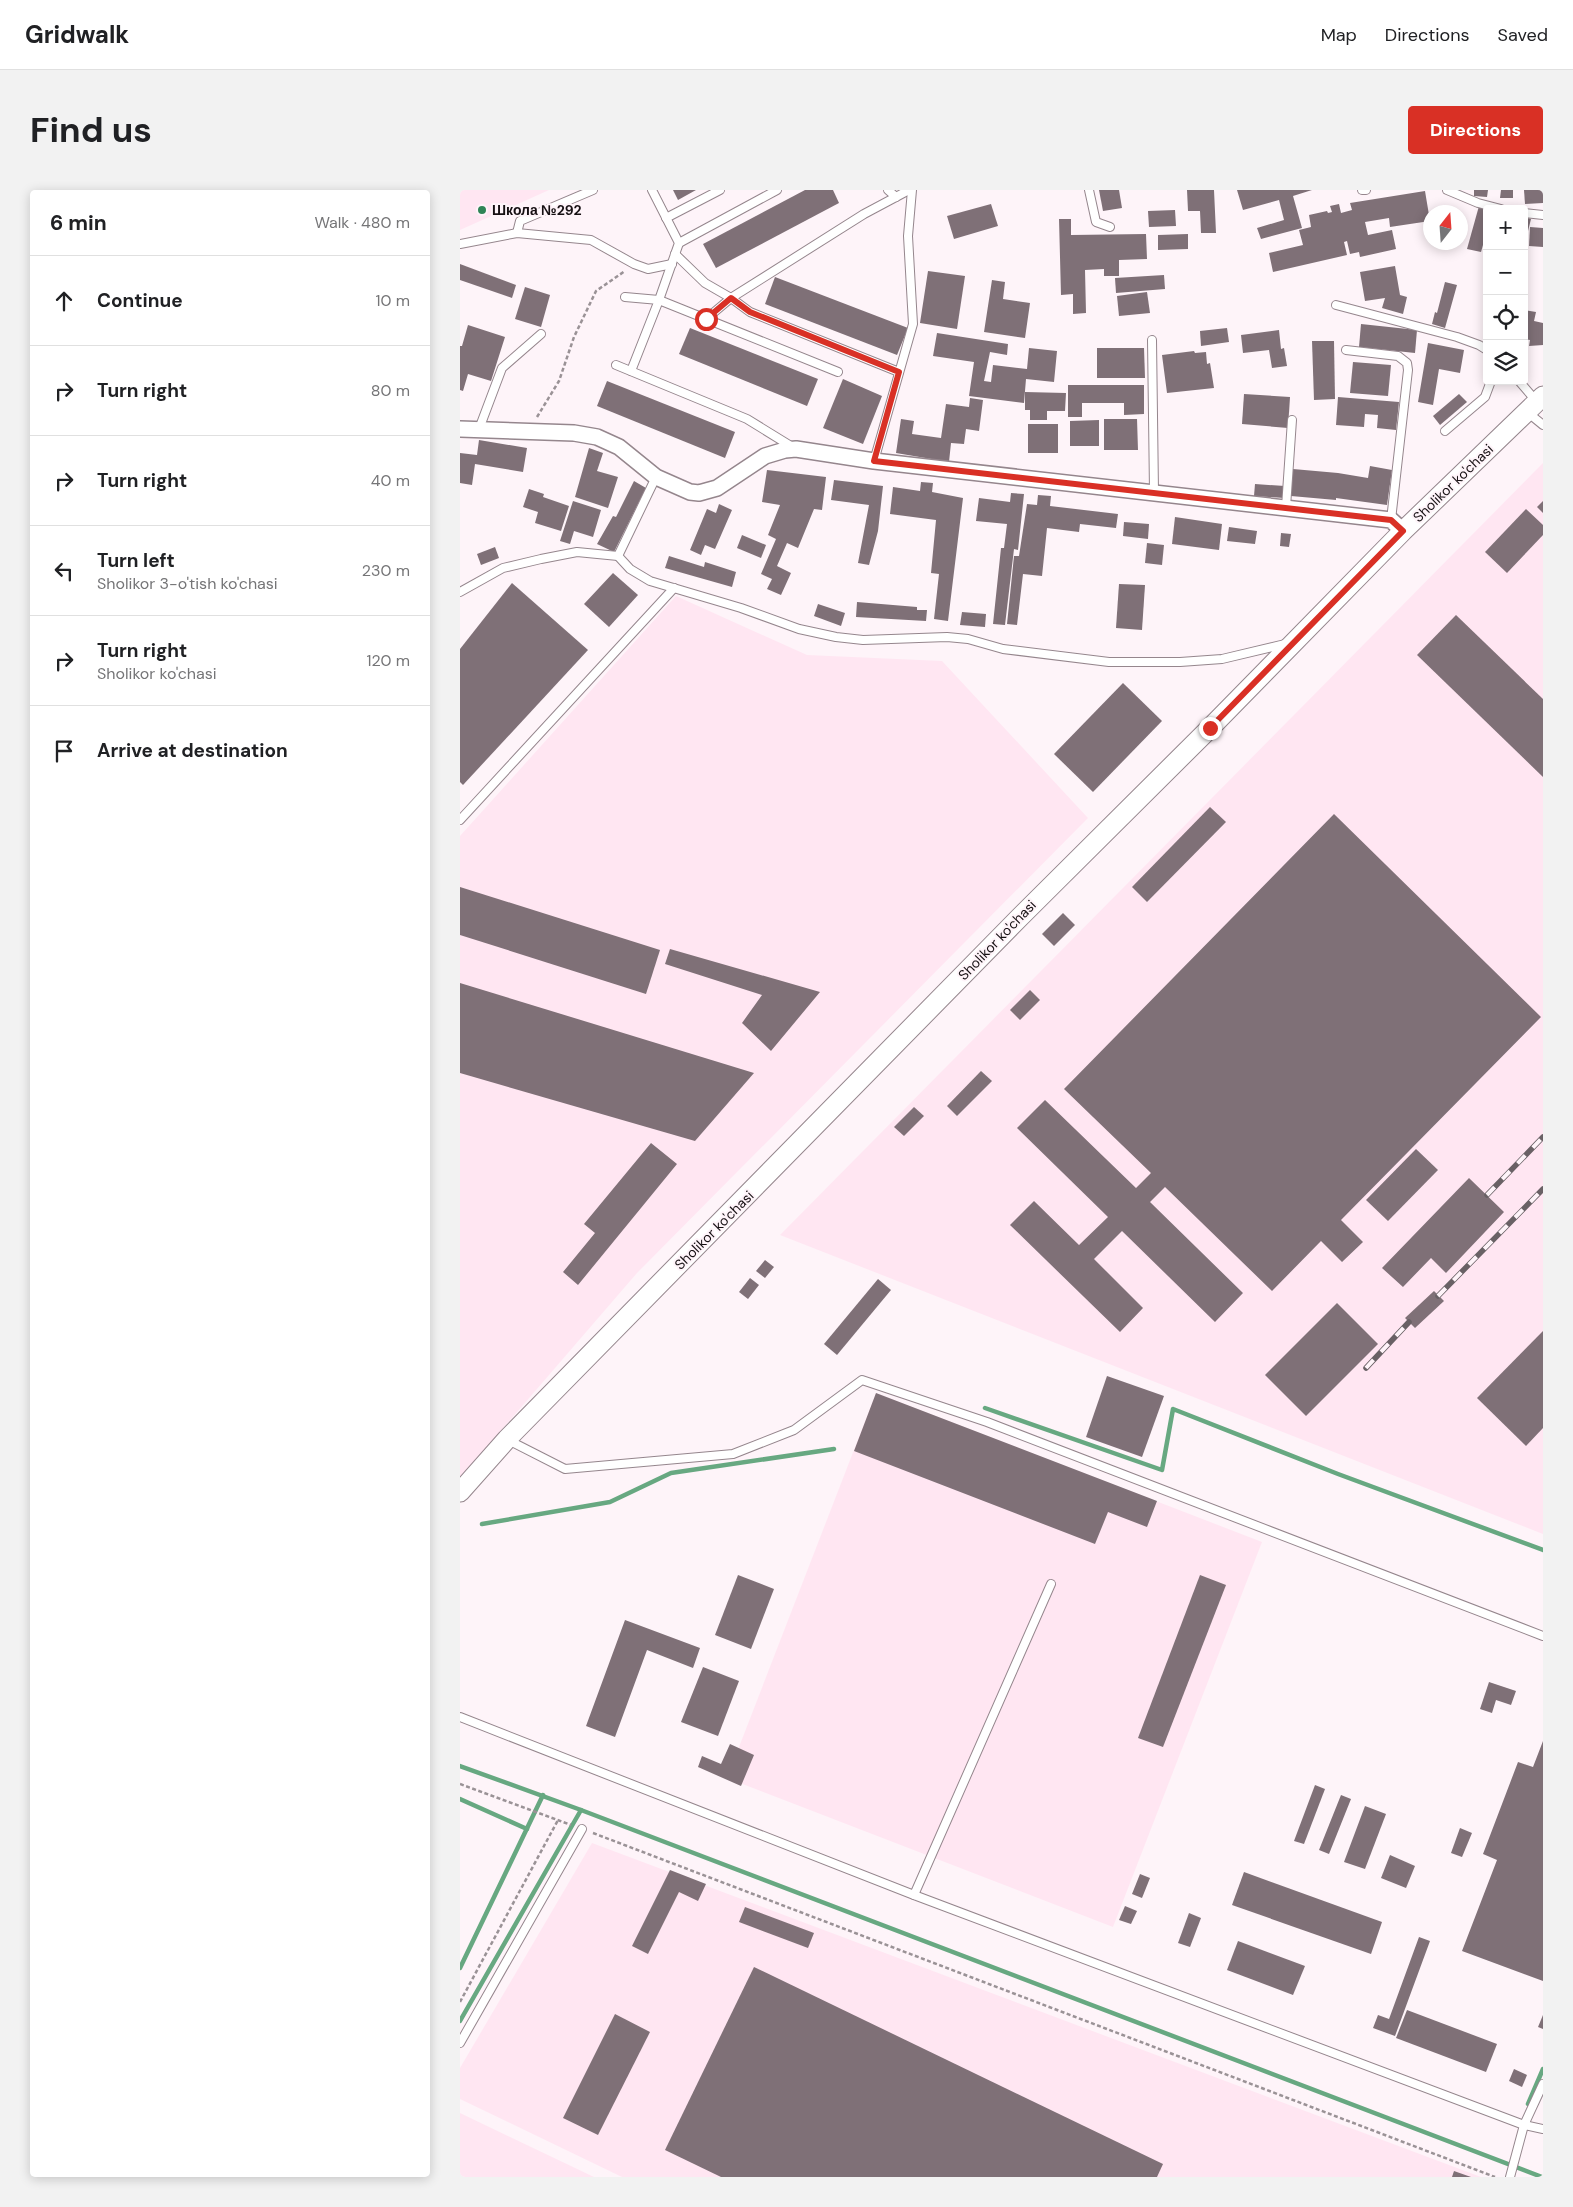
<!DOCTYPE html>
<meta charset="utf-8">
<style>
:root{--surface:#fff;--page:#f2f2f2;--text:#202124;--muted:#757577;--line:#e0e0e0;--accent:#d93025}
body{margin:0;font-family:"DM Sans",sans-serif;background:var(--page);color:var(--text)}
.controls{position:absolute;right:15px;top:15px;display:grid;overflow:hidden;border-radius:5px;box-shadow:0 2px 12px #0003}
.controls button{width:45px;height:45px;display:grid;place-items:center;padding:0;border:0;border-bottom:1px solid var(--line);background:var(--surface);color:var(--text);font:25px sans-serif}
.compass{position:absolute;left:963px;top:15px;width:45px;height:45px;border-radius:50%;background:var(--surface);box-shadow:0 2px 12px #0003;rotate:17deg}
.stop{position:absolute;width:15px;height:15px;margin:-11px;border:4px solid #d93025;border-radius:50%;background:#fff}
.stop.end{background:#d93025;border-color:#fff;box-shadow:0 1px 5px #0008}
.list{margin:0;padding:0;list-style:none}
h2{display:flex;justify-content:space-between;align-items:center;height:65px;margin:0;padding:0 20px;font-size:21px}
h2 small{font-size:16px;font-weight:400;color:var(--muted)}
.list li{display:grid;grid-template-columns:32px 1fr auto;gap:15px;align-items:center;box-sizing:border-box;height:90px;padding:0 20px;border-top:1px solid var(--line)}
.list b{display:block;font-size:19px;white-space:nowrap}
.list p{margin:0;font-size:16px;white-space:nowrap;color:var(--muted)}
.list em{font-size:16px;font-style:normal;color:var(--muted)}
.icon{flex:none;width:28px;height:28px;fill:none;stroke:currentColor;stroke-width:2;stroke-linecap:round;stroke-linejoin:round}
.map{position:relative;flex:none;width:1083px;height:1987px;overflow:hidden;border-radius:5px}
header{display:flex;align-items:center;gap:30px;box-sizing:border-box;height:70px;padding:0 25px;background:var(--surface);border-bottom:1px solid var(--line)}
header strong{font-size:24px}
nav{display:flex;gap:28px;margin-inline-start:auto;font-size:18px}
.intro{display:flex;align-items:center;justify-content:space-between;box-sizing:border-box;height:120px;padding:0 30px}
h1{margin:0;font-size:35px}
.button{padding:12px 22px;border-radius:5px;background:var(--accent);color:#fff;font-size:18px;font-weight:700}
main{display:flex;gap:30px;padding:0 30px}
aside{flex:1;background:var(--surface);border-radius:5px;box-shadow:0 2px 12px #0003}
.map>svg:first-child{display:block}
</style>
<header>
<strong>Gridwalk</strong>
<nav><a>Map</a><a>Directions</a><a>Saved</a></nav>
</header>
<div class="intro"><h1>Find us</h1><a class="button">Directions</a></div>
<main>
<aside>
<h2>6 min<small>Walk · 480 m</small></h2>
<ul class="list">
<li><svg class="icon" aria-label="ahead" viewBox="0 0 24 24"><path d="M12 20V5M6 11l6-6 6 6"/></svg><div><b>Continue</b></div><em>10 m</em></li>
<li><svg class="icon" aria-label="right" viewBox="0 0 24 24"><path d="M7 20v-9h11M14 6l5 5-5 5"/></svg><div><b>Turn right</b></div><em>80 m</em></li>
<li><svg class="icon" aria-label="right" viewBox="0 0 24 24"><path d="M7 20v-9h11M14 6l5 5-5 5"/></svg><div><b>Turn right</b></div><em>40 m</em></li>
<li><svg class="icon" aria-label="left" viewBox="0 0 24 24"><path d="M17 20v-9H6M10 6l-5 5 5 5"/></svg><div><b>Turn left</b><p>Sholikor 3-o'tish ko'chasi</p></div><em>230 m</em></li>
<li><svg class="icon" aria-label="right" viewBox="0 0 24 24"><path d="M7 20v-9h11M14 6l5 5-5 5"/></svg><div><b>Turn right</b><p>Sholikor ko'chasi</p></div><em>120 m</em></li>
<li><svg class="icon" aria-label="arrive" viewBox="0 0 24 24"><path d="M6 21V4h12l-3 4 3 4H6"/></svg><div><b>Arrive at destination</b></div></li>
</ul>
</aside>
<div class="map">
<svg width="1083" height="1987" viewBox="0 0 1083 1987">
<rect width="100%" height="100%" fill="#fef4f9"/>
<g fill="#ffe6f2">
<polygon points="0,0 89,0 0,40"/>
<polygon points="1083,273 1083,1344 320,1045"/>
<polygon points="216,406 347,465 482,471 628,628 177,1083 0,1288 0,646"/>
<polygon points="416,1203 802,1352 653,1737 267,1588"/>
<polygon points="132,1653 1021,1987 162,1987 0,1909 0,1878"/>
<polygon points="0,1923 134,1987 0,1987"/>
</g>
<g fill="none" stroke-linecap="round" stroke-linejoin="round">
<g stroke="#67a881" stroke-width="4.5">
<polyline points="525,1218 702,1280 713,1219 878,1284 1083,1360"/>
<polyline points="22,1334 150,1312 211,1283 374,1259"/>
<polyline points="0,1576 121,1620 1082,1987"/>
<polyline points="0,1609 67,1639"/>
<polyline points="0,1778 83,1605"/>
<polyline points="0,1831 121,1620"/>
<polyline points="1068,1914 1083,1879"/>
</g>
</g>
<g fill="#7f7077">
<polygon points="213,0 236,0 218,10"/>
<polygon points="345,0 373,0 379,13 256,78 243,54"/>
<polygon points="639,0 659,0 662,18 643,21"/>
<polygon points="727,0 754,0 756,43 741,43 740,21 728,21"/>
<polygon points="777,0 852,0 833,6 842,38 801,49 797,38 824,30 819,10 783,20"/>
<polygon points="1014,0 1028,0 1027,7 1014,6"/>
<polygon points="1041,0 1053,0 1053,8 1040,8"/>
<polygon points="1064,0 1083,0 1083,13 1065,14"/>
<polygon points="965,1 970,31 930,37 929,28 905,32 908,45 932,40 936,59 900,67 899,62 890,64 887,51 884,52 887,65 813,82 809,63 843,55 839,40 851,37 849,25 867,21 868,23 872,22 870,16 879,14 881,23 892,20 890,13"/>
<polygon points="531,14 538,36 494,49 487,26"/>
<polygon points="1019,16 1027,18 1027,41 1021,62 1007,59"/>
<polygon points="715,20 716,36 689,37 688,21"/>
<polygon points="1064,27 1071,29 1067,45 1064,44"/>
<polygon points="599,29 611,29 611,45 686,44 687,69 659,70 659,86 644,86 644,79 625,80 626,123 613,124 613,104 601,105"/>
<polygon points="1070,37 1083,38 1083,57 1069,56"/>
<polygon points="728,44 728,59 698,60 698,45"/>
<polygon points="0,74 56,95 52,108 0,90"/>
<polygon points="935,76 940,105 947,107 943,124 922,118 925,108 905,111 900,82"/>
<polygon points="468,81 505,86 497,139 460,133"/>
<polygon points="704,85 705,99 656,103 655,88"/>
<polygon points="315,87 448,138 437,165 305,114"/>
<polygon points="532,90 545,92 543,109 570,113 565,148 524,142"/>
<polygon points="985,92 997,95 985,138 972,134 975,122 977,123"/>
<polygon points="65,97 90,105 81,137 55,129"/>
<polygon points="687,102 690,123 659,126 657,106"/>
<polygon points="1064,120 1076,122 1074,131 1083,133 1083,155 1069,156 1070,150 1064,149"/>
<polygon points="901,134 957,140 955,163 899,157"/>
<polygon points="8,135 45,147 31,191 8,184 3,201 0,200 0,156 2,156"/>
<polygon points="230,138 358,189 347,216 219,164"/>
<polygon points="767,138 769,152 741,156 740,141"/>
<polygon points="819,140 821,159 824,158 827,176 812,178 809,160 783,163 781,145"/>
<polygon points="477,143 548,154 547,165 530,162 524,191 531,192 533,175 567,179 569,158 597,161 594,192 566,189 564,213 509,206 514,172 473,166"/>
<polygon points="852,151 874,151 875,209 854,210"/>
<polygon points="968,153 1004,160 1000,183 979,179 973,215 958,212"/>
<polygon points="637,158 684,158 685,188 637,188"/>
<polygon points="734,161 735,163 746,162 747,174 750,173 754,198 707,203 702,165"/>
<polygon points="893,172 931,175 928,206 890,203"/>
<polygon points="383,189 422,206 403,254 363,238"/>
<polygon points="147,191 275,242 265,268 137,216"/>
<polygon points="608,195 684,195 684,224 664,225 664,213 622,213 622,227 608,227"/>
<polygon points="565,202 606,203 605,221 587,221 587,230 570,230 570,220 565,220"/>
<polygon points="784,204 830,207 828,238 782,234"/>
<polygon points="999,204 1007,212 980,235 973,226"/>
<polygon points="878,207 939,212 936,240 917,238 918,225 905,224 904,237 876,235"/>
<polygon points="510,208 523,210 519,241 506,239 504,254 491,253 489,272 436,263 441,229 454,231 452,244 481,248 486,214 509,217"/>
<polygon points="644,229 677,229 678,260 644,260"/>
<polygon points="639,230 639,256 610,256 610,231"/>
<rect x="568" y="234" width="30" height="29"/>
<polygon points="19,250 67,258 63,282 15,274 12,295 0,293 0,263 17,265"/>
<polygon points="129,258 143,263 137,281 158,287 148,318 115,307"/>
<polygon points="910,276 932,280 927,315 876,308 876,310 831,306 833,279 878,283 908,288"/>
<polygon points="307,280 366,287 362,320 354,319 338,358 327,353 317,376 331,383 321,405 307,399 312,389 301,384 316,349 308,345 320,315 302,312"/>
<polygon points="374,290 423,296 418,341 409,375 398,373 409,315 371,310"/>
<polygon points="174,291 186,298 154,362 137,354 153,326 156,327"/>
<polygon points="461,292 473,293 472,302 503,308 488,431 474,429 479,384 471,383 476,330 430,324 433,297 460,301"/>
<polygon points="795,294 825,296 824,308 794,306"/>
<polygon points="69,299 84,304 83,307 109,316 101,341 75,333 78,322 63,317"/>
<polygon points="551,303 564,304 558,360 554,359 545,435 533,434 541,358 544,358 547,334 516,331 519,308 550,312"/>
<polygon points="578,305 591,306 590,316 658,324 656,338 620,334 619,342 587,338 582,386 563,384 557,435 547,434 554,366 559,366 567,314 577,315"/>
<polygon points="113,311 141,320 133,347 114,341 110,354 100,351"/>
<polygon points="1083,311 1083,323 1077,317"/>
<polygon points="259,314 272,320 255,359 245,355 241,365 230,360 247,319 256,323"/>
<polygon points="1066,319 1083,335 1083,345 1047,383 1025,362"/>
<polygon points="715,327 762,334 759,360 712,354"/>
<polygon points="664,332 689,334 688,349 663,346"/>
<polygon points="769,337 797,341 795,354 767,351"/>
<polygon points="821,343 831,344 829,357 820,356"/>
<polygon points="282,345 306,355 301,368 277,358"/>
<polygon points="687,353 704,355 702,375 685,373"/>
<polygon points="35,357 39,368 21,375 17,364"/>
<polygon points="209,366 244,377 245,372 276,382 272,397 205,378"/>
<polygon points="153,383 178,405 149,437 124,414"/>
<polygon points="52,393 128,460 3,595 0,592 0,459"/>
<polygon points="659,394 685,395 682,440 656,438"/>
<polygon points="397,412 457,417 457,420 467,420 466,431 396,427"/>
<polygon points="358,414 385,423 381,436 354,426"/>
<polygon points="502,422 526,424 525,437 500,435"/>
<polygon points="996,425 1083,509 1083,587 957,465"/>
<polygon points="663,493 702,531 633,602 594,564"/>
<polygon points="750,617 766,632 687,712 672,697"/>
<polygon points="874,624 1081,827 881,1030 903,1052 882,1072 861,1051 812,1101 705,997 690,1012 783,1103 755,1132 662,1041 634,1069 683,1118 660,1142 550,1035 574,1011 619,1055 648,1027 557,938 585,910 676,998 691,983 604,899"/>
<polygon points="0,697 200,760 186,804 0,745"/>
<polygon points="603,723 615,735 594,756 582,744"/>
<polygon points="210,759 360,802 311,861 282,833 302,805 205,774"/>
<polygon points="0,793 294,883 235,951 0,883"/>
<polygon points="570,800 580,810 560,830 550,820"/>
<polygon points="521,881 532,891 497,926 487,916"/>
<polygon points="454,917 464,926 444,946 434,937"/>
<polygon points="191,953 217,974 118,1095 103,1082 135,1043 124,1034"/>
<polygon points="956,959 978,980 928,1031 906,1010"/>
<polygon points="1009,988 1044,1022 986,1083 971,1068 943,1097 922,1078"/>
<polygon points="305,1070 314,1077 305,1088 296,1081"/>
<polygon points="290,1088 299,1095 288,1109 279,1102"/>
<polygon points="418,1089 431,1100 377,1165 364,1154"/>
<polygon points="974,1101 984,1111 955,1138 945,1128"/>
<polygon points="877,1113 918,1154 846,1226 805,1185"/>
<polygon points="1083,1141 1083,1238 1066,1256 1017,1208"/>
<polygon points="647,1186 704,1206 682,1267 626,1247"/>
<polygon points="416,1203 697,1311 687,1337 648,1322 635,1354 394,1261"/>
<polygon points="278,1385 314,1399 291,1459 255,1445"/>
<polygon points="740,1385 766,1395 703,1557 678,1548"/>
<polygon points="165,1430 240,1458 233,1478 187,1460 155,1547 126,1536"/>
<polygon points="243,1477 279,1491 258,1546 221,1532"/>
<polygon points="1029,1492 1056,1501 1051,1515 1036,1510 1032,1523 1020,1519"/>
<polygon points="1083,1551 1083,1791 1002,1761 1037,1670 1023,1664 1058,1572 1073,1577"/>
<polygon points="270,1554 294,1565 281,1596 238,1577 242,1566 261,1574"/>
<polygon points="855,1595 865,1599 844,1654 834,1651"/>
<polygon points="881,1605 891,1609 869,1664 859,1660"/>
<polygon points="905,1616 926,1624 905,1679 884,1672"/>
<polygon points="1000,1638 1012,1643 1002,1667 991,1663"/>
<polygon points="930,1665 955,1676 946,1698 921,1688"/>
<polygon points="210,1680 246,1694 238,1711 219,1702 188,1764 172,1756"/>
<polygon points="784,1682 922,1732 911,1764 772,1715"/>
<polygon points="680,1684 690,1688 682,1708 672,1704"/>
<polygon points="665,1716 677,1721 671,1734 659,1730"/>
<polygon points="285,1717 354,1743 348,1758 279,1732"/>
<polygon points="729,1723 741,1728 730,1757 718,1753"/>
<polygon points="959,1747 970,1751 935,1846 913,1838 918,1825 929,1829"/>
<polygon points="778,1751 845,1776 833,1805 767,1780"/>
<polygon points="294,1777 703,1974 697,1987 261,1987 205,1960"/>
<polygon points="947,1820 1037,1854 1026,1882 936,1848"/>
<polygon points="155,1824 190,1842 138,1945 103,1928"/>
<polygon points="1083,1825 1083,1839 1078,1837"/>
<polygon points="1054,1879 1067,1885 1062,1897 1049,1891"/>
<polygon points="994,1981 1011,1987 992,1987"/>
</g>
<g fill="none" stroke-linecap="round" stroke-linejoin="round">
<g stroke="#95868d" stroke-width="10">
<g id="service">
<polyline points="428,0 436,7"/>
<polyline points="629,0 636,32 650,37"/>
<polyline points="902,0 906,0"/>
<polyline points="987,0 1018,13 1041,19"/>
<polyline points="1064,23 1083,25"/>
<polyline points="206,28 260,0"/>
<polyline points="57,43 60,31 133,0"/>
<polyline points="219,53 317,0"/>
<polyline points="0,54 57,43 131,50 174,74 188,79 212,74"/>
<polyline points="215,64 245,93 271,108 404,24 449,0"/>
<polyline points="165,107 199,110 219,53 192,0"/>
<polyline points="876,115 997,147 1019,155 1027,160"/>
<polyline points="246,129 271,108 290,122 439,182"/>
<polyline points="692,150 694,302"/>
<polyline points="886,160 938,166 947,173 948,180 931,330"/>
<polyline points="156,175 287,229 334,258"/>
<polyline points="171,181 199,110 378,182"/>
<polyline points="1059,191 1077,212"/>
<polyline points="1067,222 1083,235"/>
<polyline points="19,239 42,178 81,144"/>
<polyline points="985,241 1025,207 1031,191"/>
<polyline points="414,271 453,134 448,46 452,0"/>
<polyline points="826,317 832,230"/>
<polyline points="158,366 170,379 190,391 281,418 339,439 376,447 403,450 487,447 508,449 543,459 649,472 720,472 762,469 825,454"/>
<polyline points="0,402 43,378 81,369 117,362 158,366 196,287"/>
<polyline points="0,630 214,398"/>
<polyline points="48,1250 105,1279 273,1264 334,1240 402,1190 527,1232 1083,1446"/>
<polyline points="0,1527 454,1705 1064,1935 1083,1939"/>
<polyline points="454,1705 591,1394"/>
<polyline points="0,1853 122,1639"/>
<polyline points="1050,1987 1064,1935 1083,1894"/>
</g>
</g>
<g stroke="#95868d" stroke-width="18">
<polyline id="minor" points="0,239 114,243 137,247 159,257 196,287 230,302 239,303 257,298 305,266 325,260 336,259 414,271 931,330 943,341"/>
</g>
<g stroke="#95868d" stroke-width="21">
<polyline id="tertiary" points="0,1302 47,1249 560,727 750,538 943,341 1083,206"/>
</g>
<g stroke="#9a9296" stroke-width="2.5" stroke-dasharray="4 2.5" stroke-linecap="butt">
<polyline points="77,227 99,191 114,147 136,101 165,81"/>
<polyline points="0,1594 111,1635"/>
<polyline points="133,1643 1035,1987"/>
<polyline points="0,1812 98,1630"/>
</g>
<use href="#service" stroke="#fff" stroke-width="8"/>
<use href="#minor" stroke="#fff" stroke-width="15"/>
<use href="#tertiary" stroke="#fff" stroke-width="19"/>
<g stroke="#696165" stroke-width="5.5">
<g id="rail">
<polyline points="1027,1005 1083,947"/>
<polyline points="978,1106 1083,999"/>
<polyline points="906,1178 949,1132"/>
</g>
</g>
<use href="#rail" stroke="#fef4f9" stroke-width="4" stroke-dasharray="11" stroke-linecap="butt"/>
</g>
<g fill="none" stroke-linecap="round" stroke-linejoin="round">
<polyline stroke="#d93025" stroke-width="6" points="246,129 271,108 290,122 439,182 414,271 931,330 943,341 750,538"/>
</g>
<circle fill="#2f8456" stroke="#fef4f9" stroke-width="2" cx="22" cy="20" r="5"/>
<g text-anchor="middle" dominant-baseline="central" stroke-width="4" stroke-linejoin="round" paint-order="stroke">
<g font-size="14" font-weight="bold" fill="#161013" stroke="#fef4f9" text-anchor="start">
<text x="32" y="20">Школа №292</text>
</g>
<g font-size="14" fill="#161013" stroke="#fef4f9">
<text transform="translate(993 293) rotate(-44)">Sholikor ko'chasi</text>
<text transform="translate(537 750) rotate(-46)">Sholikor ko'chasi</text>
<text transform="translate(254 1040) rotate(-45)">Sholikor ko'chasi</text>
</g>
</g>
</svg>
<div class="controls">
<button>+</button>
<button>−</button>
<button><svg class="icon" aria-label="locate" viewBox="0 0 24 24"><circle cx="12" cy="12" r="6"/><path d="M12 2v4M12 18v4M2 12h4M18 12h4"/></svg></button>
<button><svg class="icon" aria-label="layers" viewBox="0 0 24 24"><path d="M12 4l9 5-9 5-9-5zM3 14l9 5 9-5"/></svg></button>
</div>
<svg class="compass" viewBox="-18 -18 36 36"><path d="M0-13l5 13h-10z" fill="#e53935"/><path d="M0 13l5-13h-10z" fill="#757577"/></svg>
<div class="stop" style="left:246px;top:129px"></div>
<div class="stop end" style="left:750px;top:538px"></div>
</div>
</main>
